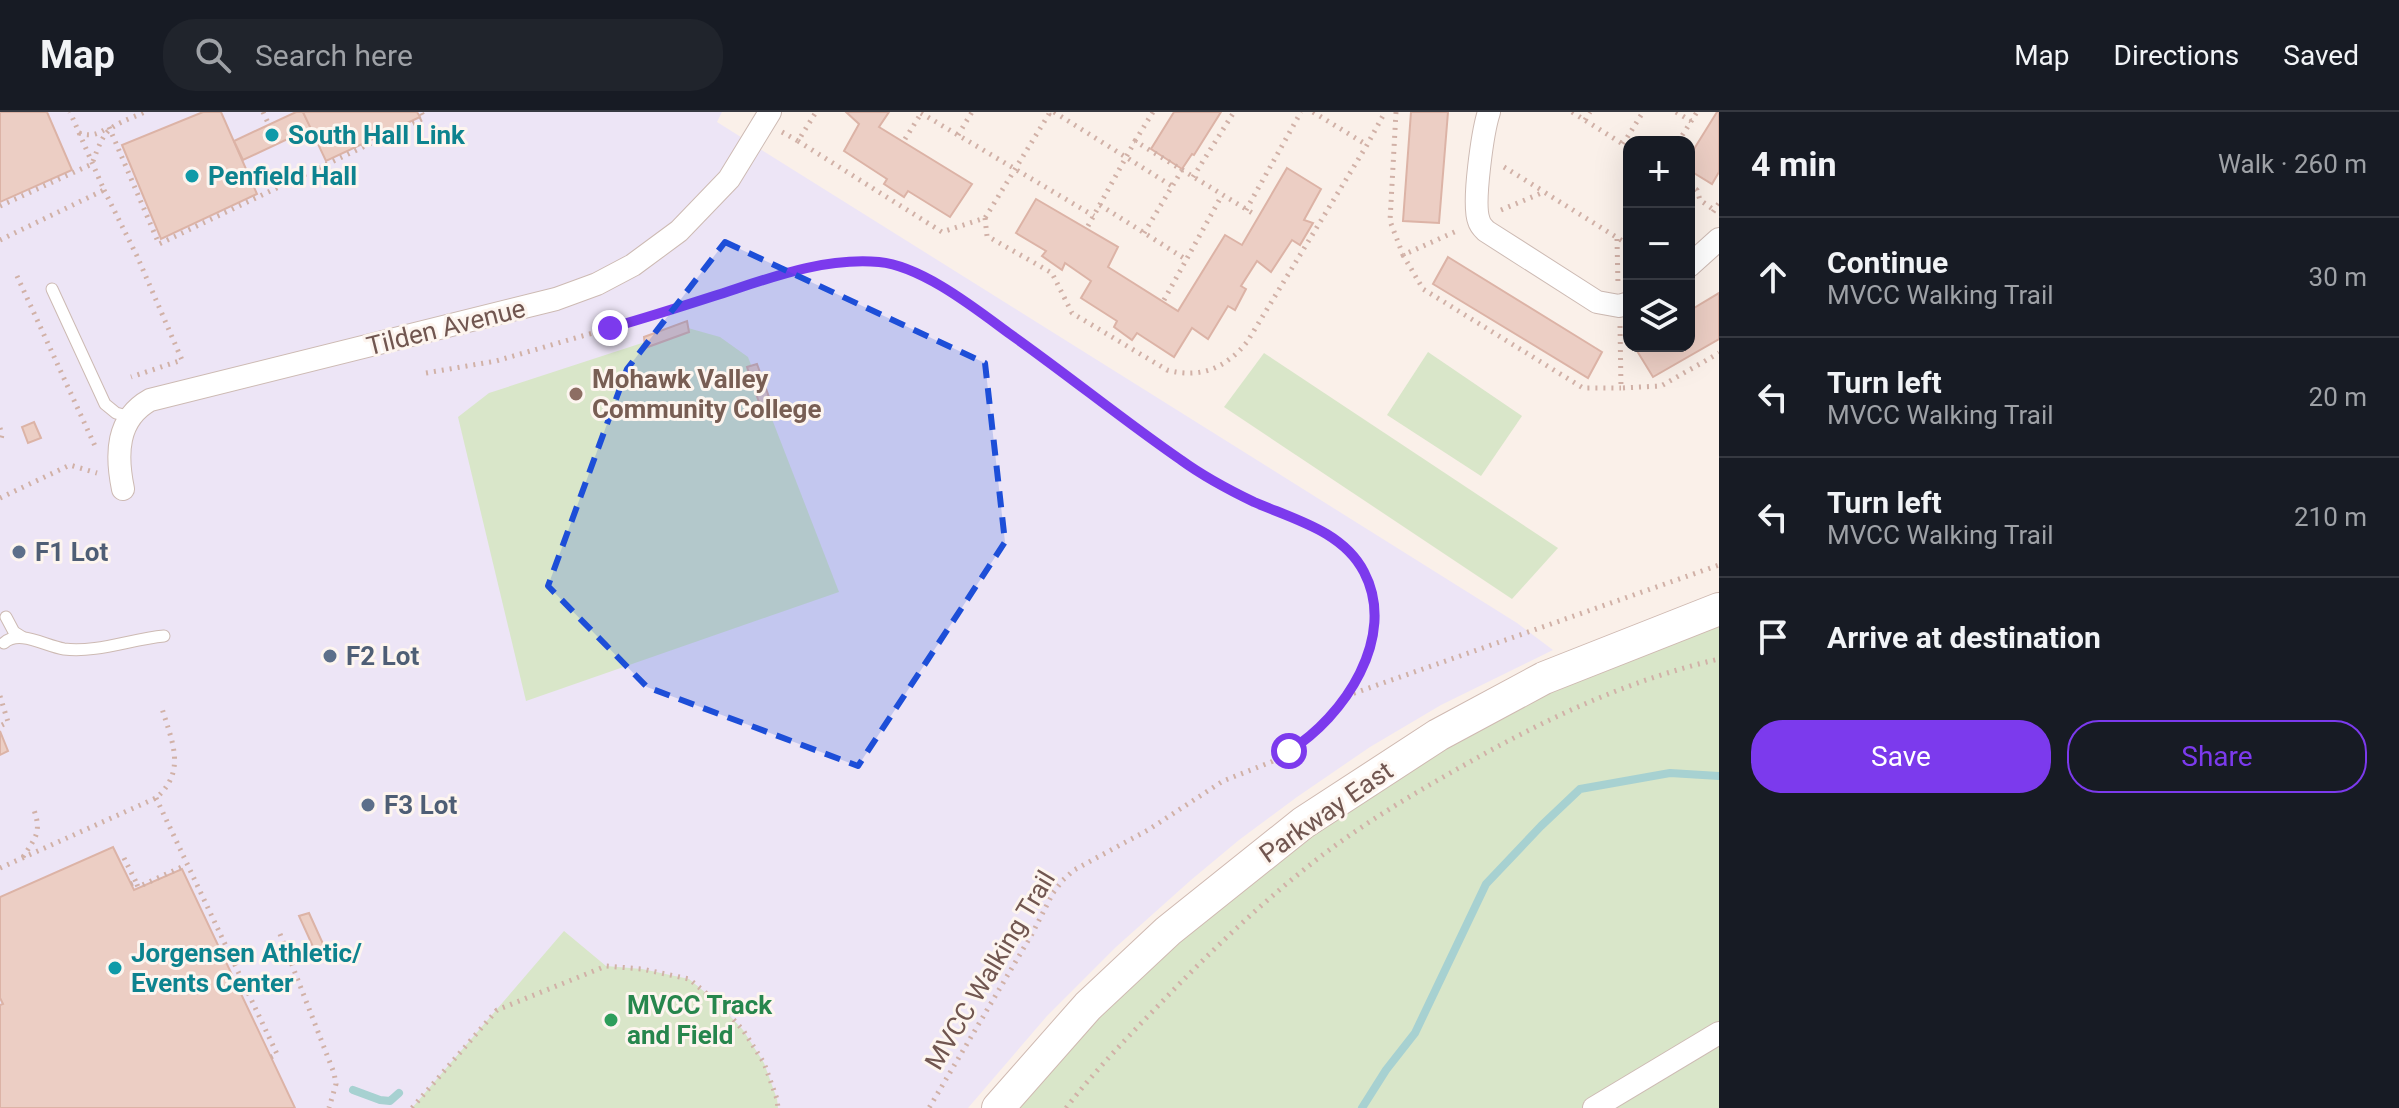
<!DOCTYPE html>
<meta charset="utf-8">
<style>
:root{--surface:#171b24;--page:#20242c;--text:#f1f3f6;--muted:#9ea1a6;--line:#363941;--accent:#7c3aed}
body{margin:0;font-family:Roboto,sans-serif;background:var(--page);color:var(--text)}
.controls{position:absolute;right:24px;top:24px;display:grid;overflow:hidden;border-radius:16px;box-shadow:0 8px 32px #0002}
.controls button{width:72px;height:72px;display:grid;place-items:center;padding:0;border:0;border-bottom:2px solid var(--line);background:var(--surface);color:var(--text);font:40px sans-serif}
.stop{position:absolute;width:24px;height:24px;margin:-18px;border:6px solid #7c3aed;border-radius:50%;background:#fff}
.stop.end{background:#7c3aed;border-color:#fff;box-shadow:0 2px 8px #0008}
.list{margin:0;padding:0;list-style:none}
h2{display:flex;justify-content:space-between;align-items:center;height:104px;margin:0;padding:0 32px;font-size:34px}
h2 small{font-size:26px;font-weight:400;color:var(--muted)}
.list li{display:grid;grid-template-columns:52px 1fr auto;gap:24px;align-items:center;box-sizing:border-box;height:120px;padding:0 32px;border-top:2px solid var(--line)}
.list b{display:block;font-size:30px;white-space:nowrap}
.list p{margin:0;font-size:26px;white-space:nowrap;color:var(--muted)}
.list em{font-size:26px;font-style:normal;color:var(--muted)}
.actions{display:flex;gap:16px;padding:24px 32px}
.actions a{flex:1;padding:18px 0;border:2px solid var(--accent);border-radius:32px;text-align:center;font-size:28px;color:var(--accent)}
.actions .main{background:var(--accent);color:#fff}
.icon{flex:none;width:44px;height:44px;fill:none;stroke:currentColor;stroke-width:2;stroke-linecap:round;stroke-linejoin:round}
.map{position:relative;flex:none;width:1719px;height:996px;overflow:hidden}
header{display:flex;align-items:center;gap:48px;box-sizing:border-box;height:112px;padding:0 40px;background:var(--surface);border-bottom:2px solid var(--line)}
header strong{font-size:38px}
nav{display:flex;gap:44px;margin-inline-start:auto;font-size:28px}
.search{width:560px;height:72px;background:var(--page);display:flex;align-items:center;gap:20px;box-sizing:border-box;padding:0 28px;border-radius:32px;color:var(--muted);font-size:30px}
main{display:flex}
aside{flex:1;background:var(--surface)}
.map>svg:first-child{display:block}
</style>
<header>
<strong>Map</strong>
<div class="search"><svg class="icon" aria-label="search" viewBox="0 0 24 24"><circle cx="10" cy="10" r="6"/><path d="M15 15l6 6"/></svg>Search here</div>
<nav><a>Map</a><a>Directions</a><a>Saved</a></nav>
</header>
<main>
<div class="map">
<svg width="1719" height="996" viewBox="0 0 1719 996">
<rect width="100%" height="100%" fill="#faf0e9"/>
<polygon fill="#ede5f6" points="0,0 722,0 717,10 1517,511 1553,538 1441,593 1370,635 1297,685 1239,728 1191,768 1116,835 1047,904 968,996 0,996"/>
<g fill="#d9e6c9">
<polygon points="688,216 720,225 748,245 839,480 526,589 458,305 489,281"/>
<polygon points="1428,240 1522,304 1481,364 1387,303"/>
<polygon points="1264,241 1558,436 1512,487 1224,295"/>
<polygon points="1719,514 1719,996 1018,996 1082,921 1199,810 1315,719 1432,642 1558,577"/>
<polygon points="564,819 606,854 642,857 689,867 718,891 743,918 764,951 777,987 778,996 412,996"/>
</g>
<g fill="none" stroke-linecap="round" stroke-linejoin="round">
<g stroke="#a7d1d1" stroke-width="8">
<polyline points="353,978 380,988 390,989 399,981"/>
<polyline points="1362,996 1386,958 1415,921 1486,772 1541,714 1580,677 1670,661 1719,664"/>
</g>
</g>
<g fill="#eccec4" stroke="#dcb3a6" stroke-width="2">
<polygon points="0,0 47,0 72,58 0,90"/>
<polygon points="203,0 221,0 257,82 161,127 122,33"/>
<polygon points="296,0 303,0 311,16 243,48 234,29"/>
<polygon points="303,0 417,0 420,5 326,49"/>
<polygon points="846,0 889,0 879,15 972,72 950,105 908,79 904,85 884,72 887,67 844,39 859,12"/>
<polygon points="1174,0 1221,0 1194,43 1192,42 1182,57 1151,37"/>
<polygon points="1411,0 1448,0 1439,111 1403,109"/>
<polygon points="1717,0 1719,0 1719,60 1712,72 1689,58 1689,45"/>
<polygon points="1287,56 1321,77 1304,108 1313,111 1300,133 1292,128 1271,160 1257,149 1241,174 1246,177 1235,198 1228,194 1208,227 1192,216 1174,245 1137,221 1132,228 1114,215 1117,209 1081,186 1091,169 1065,151 1062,158 1042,144 1046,139 1016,121 1036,87 1118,135 1108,155 1178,199 1225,123 1242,133"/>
<polygon points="1448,145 1602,240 1588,266 1433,172"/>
<polygon points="1719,181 1719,227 1653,265 1634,234 1689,234 1689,199"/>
<polygon points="687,209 689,220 645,236 644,225"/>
<polygon points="757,252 773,296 762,299 747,255"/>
<polygon points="34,310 41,326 28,331 22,315"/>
<polygon points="0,619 8,639 0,643"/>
<polygon points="113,735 134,778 182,757 295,996 0,996 0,893 3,892 0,886 0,785"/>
<polygon points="309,801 329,845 320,850 299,804"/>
</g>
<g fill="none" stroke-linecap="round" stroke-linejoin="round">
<g stroke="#cdbab3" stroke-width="13">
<g id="lane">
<polyline points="52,177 105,292 116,301 130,305"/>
<polyline points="6,505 14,520 22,525"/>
<path d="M4 531C19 517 45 534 64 537 97 541 131 527 164 524"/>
</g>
</g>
<g stroke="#cdbab3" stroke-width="24">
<g id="street">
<path d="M1489 0C1483 18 1472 92 1479 109 1480 113 1483 116 1486 119L1597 190 1619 194 1629 191"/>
<polyline points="1689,154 1719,127"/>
<path d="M123 377C116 343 116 307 150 288L556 187 597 172 633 153 679 119 729 67 770 0"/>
<polyline points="1594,996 1719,921"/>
</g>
</g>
<g stroke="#cfb9b1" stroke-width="34">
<polyline id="secondary" points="998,996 1088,894 1168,819 1303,711 1438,623 1544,566 1719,497"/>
</g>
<g stroke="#d1b1a7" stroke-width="5" stroke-dasharray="2 6" stroke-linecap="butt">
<polyline points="263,0 269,13"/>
<polyline points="1054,0 1172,74"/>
<polyline points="1313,0 1367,33"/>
<polyline points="1396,0 1390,109 1403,143 1459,118"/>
<polyline points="1572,0 1629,36"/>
<polyline points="1676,0 1691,9"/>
<polyline points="921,1 1094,104"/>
<polyline points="1585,8 1590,0"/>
<polyline points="782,20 798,29 816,0"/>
<path d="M79 21C92 25 98 22 109 15L159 132 424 6 421 0"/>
<polyline points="958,23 972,0"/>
<polyline points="905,27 922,0"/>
<polyline points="798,29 942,120 985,106 1049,2 1048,0"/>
<polyline points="1135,29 1153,0"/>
<polyline points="1678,30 1697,0"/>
<polyline points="1623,32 1643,0"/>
<polyline points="1504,55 1543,79"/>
<polyline points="1193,65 1234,0"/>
<polyline points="1689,73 1697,78 1700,88 1714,98"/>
<polyline points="104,78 137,144 182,248 131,265"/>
<polyline points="1100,93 1187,148"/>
<path d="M0 94 92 52C106 13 108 16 145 0"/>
<polyline points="1246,98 1301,0"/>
<polyline points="1501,98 1544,80 1629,133"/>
<polyline points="1713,100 1719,91"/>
<path d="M985 106 987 124 1052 161 1072 201 1167 258C1200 267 1226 256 1247 230L1367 33 1385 0"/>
<polyline points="1088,114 1135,29 1254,102"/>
<polyline points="1144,121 1182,58"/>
<polyline points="1617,127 1618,173"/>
<polyline points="0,128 104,78 70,0"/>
<polyline points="1403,143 1423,177 1583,276 1621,276"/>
<polyline points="17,164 95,334"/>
<polyline points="1164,188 1222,83"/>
<polyline points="1620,214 1621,276 1661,274 1719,241"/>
<polyline points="426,261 496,249 610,216 787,160 833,152 880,150 909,157 973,195 1184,351 1253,389 1332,425 1355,445 1369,472 1374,489 1373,520 1361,558 1330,606 1306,628 1271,650 1223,669 1148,718 1074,758 1063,768 1053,781 1032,822 929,996"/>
<polyline points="0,316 2,323 0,331"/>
<polyline points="0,386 70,353 97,361"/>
<polyline points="0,584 8,610 0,614"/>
<polyline points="1346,584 1719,453"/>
<polyline points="156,686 277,942 271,945"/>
<path d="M23 745C35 726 42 721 34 698"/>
<polyline points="124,746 136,770"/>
<path d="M0 756 156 686C188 658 171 628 161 593"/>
<polyline points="131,772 136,770 138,775 186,753"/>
<polyline points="280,822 334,961 336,972 329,996"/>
<polyline points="412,996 497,898 606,854 642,857 689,867 718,891 743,918 764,951 777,987 778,996"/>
<path d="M1066 996C1093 961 1124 929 1155 897 1201 849 1249 802 1301 760 1357 714 1421 677 1484 642 1558 601 1636 566 1719 547"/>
</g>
<use href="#lane" stroke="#fff" stroke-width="11"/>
<use href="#street" stroke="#fff" stroke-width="22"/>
<use href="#secondary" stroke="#fff" stroke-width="32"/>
</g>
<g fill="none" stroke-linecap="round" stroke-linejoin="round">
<path stroke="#7c3aed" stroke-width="10" d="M610 216C645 206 680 195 714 184 767 167 822 145 879 150 922 154 976 197 1010 222 1068 263 1123 308 1181 348 1203 364 1229 378 1254 390 1293 407 1343 419 1364 460 1398 525 1344 605 1289 639"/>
</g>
<path fill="#1d4ed8" fill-opacity="0.2" stroke="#1d4ed8" stroke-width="6" stroke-dasharray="16 10" stroke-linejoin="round" d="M725 130 985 251 1005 430 858 654 647 575 548 474 627 257Z"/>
<g fill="#0f9aa8" stroke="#fdf5ef" stroke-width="3">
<circle cx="272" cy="23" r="8"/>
<circle cx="192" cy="64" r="8"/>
<circle cx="115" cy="856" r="8"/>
</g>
<circle fill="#8d6e63" stroke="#fdf5ef" stroke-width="3" cx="576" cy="282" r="8"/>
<g fill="#5c6f8a" stroke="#fdf5ef" stroke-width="3">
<circle cx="19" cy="440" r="8"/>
<circle cx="330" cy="544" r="8"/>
<circle cx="368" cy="693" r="8"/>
</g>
<circle fill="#2e9e5b" stroke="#fdf5ef" stroke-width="3" cx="611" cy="908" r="8"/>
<g text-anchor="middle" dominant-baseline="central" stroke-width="6" stroke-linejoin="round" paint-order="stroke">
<g font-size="26" font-weight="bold" fill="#0d838f" stroke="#fdf5ef" text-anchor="start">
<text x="288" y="23">South Hall Link</text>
<text x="208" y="64">Penfield Hall</text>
<text x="131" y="841">Jorgensen Athletic/<tspan x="131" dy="30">Events Center</tspan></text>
</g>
<g font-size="26" fill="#715650" stroke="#fdf5ef">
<text transform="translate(446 215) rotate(-14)">Tilden Avenue</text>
<text transform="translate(1326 700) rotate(-35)">Parkway East</text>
<text transform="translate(990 858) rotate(-59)">MVCC Walking Trail</text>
</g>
<g font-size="26" font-weight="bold" fill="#785e54" stroke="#fdf5ef" text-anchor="start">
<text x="592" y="267">Mohawk Valley<tspan x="592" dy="30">Community College</tspan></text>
</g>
<g font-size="26" font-weight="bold" fill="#4e5e75" stroke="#fdf5ef" text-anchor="start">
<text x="35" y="440">F1 Lot</text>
<text x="346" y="544">F2 Lot</text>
<text x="384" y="693">F3 Lot</text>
</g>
<g font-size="26" font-weight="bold" fill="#27864d" stroke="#fdf5ef" text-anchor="start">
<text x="627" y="893">MVCC Track<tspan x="627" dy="30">and Field</tspan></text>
</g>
</g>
</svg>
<div class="controls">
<button>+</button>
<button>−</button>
<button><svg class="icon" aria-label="layers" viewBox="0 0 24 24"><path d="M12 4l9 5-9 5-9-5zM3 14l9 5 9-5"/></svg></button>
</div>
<div class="stop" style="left:1289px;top:639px"></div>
<div class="stop end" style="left:610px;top:216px"></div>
</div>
<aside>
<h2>4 min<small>Walk · 260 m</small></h2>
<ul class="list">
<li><svg class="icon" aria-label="ahead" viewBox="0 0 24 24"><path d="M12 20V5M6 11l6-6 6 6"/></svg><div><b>Continue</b><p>MVCC Walking Trail</p></div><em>30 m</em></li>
<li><svg class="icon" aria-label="left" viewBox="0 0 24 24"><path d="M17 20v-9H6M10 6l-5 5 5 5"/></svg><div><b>Turn left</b><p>MVCC Walking Trail</p></div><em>20 m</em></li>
<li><svg class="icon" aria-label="left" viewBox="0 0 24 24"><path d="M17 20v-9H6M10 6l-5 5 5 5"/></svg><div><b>Turn left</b><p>MVCC Walking Trail</p></div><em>210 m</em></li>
<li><svg class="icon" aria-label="arrive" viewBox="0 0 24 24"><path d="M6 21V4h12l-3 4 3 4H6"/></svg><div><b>Arrive at destination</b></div></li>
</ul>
<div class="actions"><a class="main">Save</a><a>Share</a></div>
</aside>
</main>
